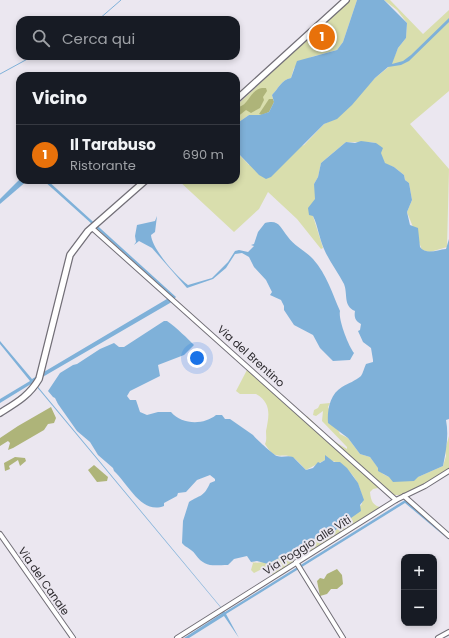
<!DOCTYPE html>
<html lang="it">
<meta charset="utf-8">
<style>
:root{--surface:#171b24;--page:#20242c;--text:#f1f3f6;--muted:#9ea1a6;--line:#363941;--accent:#b45309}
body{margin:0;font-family:Poppins,sans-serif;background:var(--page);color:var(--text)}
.controls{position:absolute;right:12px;bottom:12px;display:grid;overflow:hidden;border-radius:8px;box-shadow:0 2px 6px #0003}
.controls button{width:36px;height:36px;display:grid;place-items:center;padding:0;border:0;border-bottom:1px solid var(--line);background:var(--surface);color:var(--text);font:20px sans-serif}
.you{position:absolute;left:197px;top:358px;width:14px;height:14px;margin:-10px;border:3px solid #fff;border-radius:50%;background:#1a73e8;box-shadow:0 0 0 6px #1a73e833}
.badge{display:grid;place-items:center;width:26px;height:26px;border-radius:50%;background:var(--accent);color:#fff;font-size:13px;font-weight:700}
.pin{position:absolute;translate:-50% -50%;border:2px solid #fff;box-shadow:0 1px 4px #0006}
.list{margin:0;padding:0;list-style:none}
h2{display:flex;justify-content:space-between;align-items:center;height:52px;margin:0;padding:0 16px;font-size:17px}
h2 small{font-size:13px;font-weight:400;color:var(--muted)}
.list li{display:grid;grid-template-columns:26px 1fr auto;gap:12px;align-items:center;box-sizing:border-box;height:60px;padding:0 16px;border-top:1px solid var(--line)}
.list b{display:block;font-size:15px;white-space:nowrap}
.list p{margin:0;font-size:13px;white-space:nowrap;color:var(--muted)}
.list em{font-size:13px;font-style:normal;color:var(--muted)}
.icon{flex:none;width:22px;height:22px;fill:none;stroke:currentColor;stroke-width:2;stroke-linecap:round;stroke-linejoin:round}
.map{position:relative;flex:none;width:449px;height:638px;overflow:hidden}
.search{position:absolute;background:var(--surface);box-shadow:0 2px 6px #0003;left:16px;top:16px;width:224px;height:44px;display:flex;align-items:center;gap:10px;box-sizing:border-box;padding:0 14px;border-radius:12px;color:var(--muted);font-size:15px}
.panel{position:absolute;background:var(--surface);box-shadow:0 2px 6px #0003;left:16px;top:72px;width:224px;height:112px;border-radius:12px}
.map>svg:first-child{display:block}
</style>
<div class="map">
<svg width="449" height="638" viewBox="0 0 449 638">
<rect width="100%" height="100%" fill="#ebe7f0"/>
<g fill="#d9dead">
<path d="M349 0H357L343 42 337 50 311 57 294 68 291 78C281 80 279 88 272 95L274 102 269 112 260 115H249L236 124V106Z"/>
<path d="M384 0H390L423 34 449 10V91L410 124 449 169 447 247 430 252 422 250 407 212 412 200 409 183 405 180 404 175 394 167 385 164 376 143C365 141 356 143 346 142L321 163 318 177 314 184 316 190 313 216 323 248 321 249 297 219 268 192 259 209 234 232 178 180H236V151L249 165 304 145 324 124 337 118 375 78 391 65 398 48 406 38 407 23 397 10Z"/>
<path d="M248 368 306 418 307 416 332 440 347 449V447L322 421 323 411 316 416 313 415 314 410 318 408 320 404 330 403 328 407 340 434 348 438 360 454 370 457 383 474 389 477H418L443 466 446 456 445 450 449 436V471L400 498 399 495H388L378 488 373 489 370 492C371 502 373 505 382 508L272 577 274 567 264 568 254 573 251 570 253 563 251 562C264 565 284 557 295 551L298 553 313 539 336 530 362 504C364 484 346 460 325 460L306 470C303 467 299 462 295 459 281 450 277 464 265 444 267 440 266 436 266 431 269 416 272 403 256 394H240L236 391Z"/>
</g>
<g fill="#aeb479">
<path d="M262 88H266L267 91 263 97 264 100 260 108 251 113 246 110 236 118V111L239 110V107C249 104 250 90 262 88Z"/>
<polygon points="269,99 273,99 274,102 269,112 262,115 259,114"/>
<polygon points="51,407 56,418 54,423 48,424 44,430 13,448 8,450 10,443 8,441 0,446 0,438 18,426"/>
<polygon points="15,457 25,458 26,461 20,466 18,460 9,466 10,469 5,471 4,463"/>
<polygon points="94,465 108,477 107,481 97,482 88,470"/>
<polygon points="337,569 342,575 343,584 337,589 331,589 327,594 320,596 317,581 320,578 324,579 327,574"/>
</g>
<g fill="#7fb1d9">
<path d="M357 0H384L407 23 406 38 398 48 392 64 403 61 411 55 449 18V22L409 61 401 65 388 67 375 78 352 105 337 119 324 124 271 177 266 179 259 175 236 151V124L249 115H260L269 112 274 102 272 95C279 88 281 80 291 78L297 61 337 50 343 42Z"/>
<path d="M361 141 376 143 383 148 381 153 385 163 394 167 404 175 405 180 409 183 412 200 407 212 410 225 418 228 420 247C426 255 437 250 446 249L449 239V419L446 420C449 435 446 451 443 466L418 477 414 481 393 482 389 477 378 471V468L370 457 360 454 348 438 328 423C327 410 330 394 342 387 349 383 355 381 361 376 363 373 364 368 366 364L373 362V360L371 348 363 342 358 331 360 330 361 324C355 321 354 317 355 311 343 306 348 294 344 284 338 272 329 261 324 249 319 238 318 226 313 216L309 215 308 208 315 199 314 184 318 177 321 163 346 142 355 143Z"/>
<polygon points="20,179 28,180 0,204 0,199"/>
<polygon points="43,180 47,180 176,297 170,303 34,382 225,612 405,500 449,540 405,503 226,614 239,638 224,616 189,638 184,638 221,614 223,612 221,608 36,386 31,384 0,403 0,399 30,381 0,344 0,341 32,379 172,296"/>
<path d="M157 216 155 232 151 235C152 249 177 277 188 285L212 278 228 262 235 251 239 250 248 252 254 246 251 245 254 244 258 232 265 223C279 219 280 227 288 237 294 246 306 251 313 259 327 275 332 293 340 311 338 319 348 345 354 353L350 360 333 361 320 348 313 335 294 325 284 310V306L281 300 270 295 272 292 266 280 254 267 249 257 242 253 235 254 226 268 213 279 187 288 152 248 139 241 134 245 136 242 135 236 137 225 155 221Z"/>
<path d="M164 321H167C177 328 188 339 194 345L184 355 158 365 160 376 130 391 127 396 130 400H136L140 412 147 415 158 412H171C182 425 204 425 216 415H222L225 419H230L253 435C255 438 274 455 277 456 283 458 287 455 293 457L306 470 313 468 318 462 320 463 325 460V455L334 462H340L347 468 358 483 364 500 360 505 361 511 351 518H347V521L341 524 336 530 325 533 321 538 313 539 298 553 295 551C286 556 277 558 268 564L257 561 251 562 247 556 234 559 228 565C212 565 205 568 195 554 192 549 186 548 182 543L183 521 189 502C200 495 204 497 210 483L215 481V479L210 475 197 480 186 492 178 493 177 496 164 503V506C142 515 128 484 114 471L113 468 98 455 90 442 77 431 58 404 55 398 53 397 48 391 60 373 73 365 77 364 100 349 114 343 119 347H124Z"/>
</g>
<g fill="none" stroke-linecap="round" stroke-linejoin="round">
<g stroke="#7fb1d9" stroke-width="1">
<polyline points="98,20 121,0"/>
<polyline points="0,74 33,56"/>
</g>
<g stroke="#726f77" stroke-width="6">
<g id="street">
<polyline points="92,228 396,500"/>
<polyline points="404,496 449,536"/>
<polyline points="0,534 73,638"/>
<polyline points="296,562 343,638"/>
<polyline points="177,638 396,500 425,486 449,471"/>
<polyline points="438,638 449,632"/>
</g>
</g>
<g stroke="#726f77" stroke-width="8">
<g id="secondary">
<polyline points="236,100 346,0"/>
<path d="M0 413C16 403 29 396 39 379L70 255 88 231 146 180"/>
</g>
</g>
<use href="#street" stroke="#fff" stroke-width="4"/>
<use href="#secondary" stroke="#fff" stroke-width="5.5"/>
</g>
<g text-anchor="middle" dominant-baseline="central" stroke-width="4" stroke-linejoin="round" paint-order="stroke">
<g font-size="11" fill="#2d2b2f" stroke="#ebe7f0">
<text transform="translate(251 356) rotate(42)">Via del Brentino</text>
<text transform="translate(307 545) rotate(-32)">Via Poggio alle Viti</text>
<text transform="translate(44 581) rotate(55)">Via del Canale</text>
</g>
</g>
</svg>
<div class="controls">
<button>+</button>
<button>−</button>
</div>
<div class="you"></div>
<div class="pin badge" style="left:322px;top:37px;background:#e8710a">1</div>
<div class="search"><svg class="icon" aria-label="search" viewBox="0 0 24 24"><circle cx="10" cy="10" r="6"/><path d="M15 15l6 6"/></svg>Cerca qui</div>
<section class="panel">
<h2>Vicino<small></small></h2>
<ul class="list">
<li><span class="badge" style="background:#e8710a">1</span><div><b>Il Tarabuso</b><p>Ristorante</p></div><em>690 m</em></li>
</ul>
</section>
</div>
